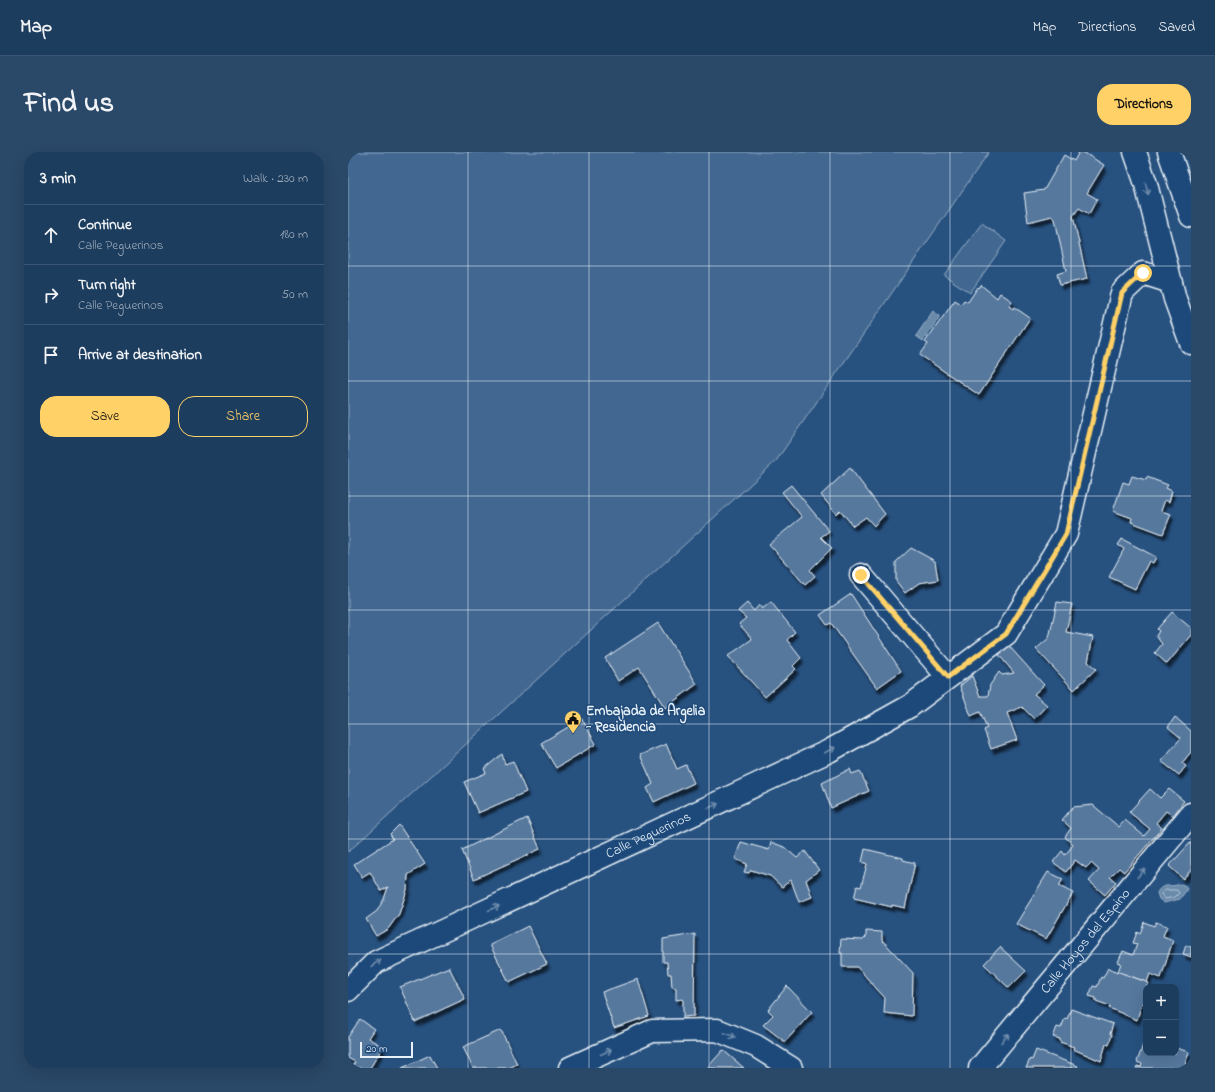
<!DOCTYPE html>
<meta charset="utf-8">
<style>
:root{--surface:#1d3d5f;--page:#2a4868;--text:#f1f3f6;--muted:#a0aebd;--line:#3b5674;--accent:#ffd166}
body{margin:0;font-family:"Indie Flower",sans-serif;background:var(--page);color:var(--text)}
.controls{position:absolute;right:12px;bottom:12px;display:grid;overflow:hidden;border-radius:8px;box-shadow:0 4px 16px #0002}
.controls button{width:36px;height:36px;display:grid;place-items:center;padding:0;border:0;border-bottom:1px solid var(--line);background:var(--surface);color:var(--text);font:20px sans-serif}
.scale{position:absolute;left:12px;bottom:10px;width:53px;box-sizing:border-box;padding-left:4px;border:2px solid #e8f1f8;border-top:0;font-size:11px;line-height:14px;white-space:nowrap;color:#e8f1f8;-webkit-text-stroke:3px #1f4a7a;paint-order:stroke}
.stop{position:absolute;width:12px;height:12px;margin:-9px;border:3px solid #ffd166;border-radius:50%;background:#fff}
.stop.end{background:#ffd166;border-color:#fff;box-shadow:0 1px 4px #0008}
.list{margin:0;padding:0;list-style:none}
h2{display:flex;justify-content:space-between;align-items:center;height:52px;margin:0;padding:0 16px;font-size:17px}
h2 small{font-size:13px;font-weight:400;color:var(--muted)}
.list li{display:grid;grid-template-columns:26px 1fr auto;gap:12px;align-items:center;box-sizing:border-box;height:60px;padding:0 16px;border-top:1px solid var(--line)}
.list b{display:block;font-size:15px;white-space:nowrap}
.list p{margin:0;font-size:13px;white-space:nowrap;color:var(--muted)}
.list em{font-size:13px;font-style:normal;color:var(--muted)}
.actions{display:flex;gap:8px;padding:12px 16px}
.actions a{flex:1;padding:9px 0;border:1px solid var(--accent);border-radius:16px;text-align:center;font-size:14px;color:var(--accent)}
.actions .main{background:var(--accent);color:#111}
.icon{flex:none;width:22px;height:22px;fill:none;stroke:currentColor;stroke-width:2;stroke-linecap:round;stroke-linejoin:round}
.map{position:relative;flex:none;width:843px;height:916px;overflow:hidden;border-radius:16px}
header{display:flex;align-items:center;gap:24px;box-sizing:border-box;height:56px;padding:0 20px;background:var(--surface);border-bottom:1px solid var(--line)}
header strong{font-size:19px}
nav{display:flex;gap:22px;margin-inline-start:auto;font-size:14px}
.intro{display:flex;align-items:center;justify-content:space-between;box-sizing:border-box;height:96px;padding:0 24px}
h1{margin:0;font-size:28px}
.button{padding:10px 18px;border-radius:16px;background:var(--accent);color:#111;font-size:14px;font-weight:700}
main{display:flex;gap:24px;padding:0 24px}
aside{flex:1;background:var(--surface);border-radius:16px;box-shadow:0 4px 16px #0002}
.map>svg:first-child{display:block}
</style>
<header>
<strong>Map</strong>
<nav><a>Map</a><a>Directions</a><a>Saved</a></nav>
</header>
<div class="intro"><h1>Find us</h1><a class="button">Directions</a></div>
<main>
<aside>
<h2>3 min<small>Walk · 230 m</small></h2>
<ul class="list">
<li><svg class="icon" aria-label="ahead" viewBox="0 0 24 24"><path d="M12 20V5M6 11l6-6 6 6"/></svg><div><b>Continue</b><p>Calle Peguerinos</p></div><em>180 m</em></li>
<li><svg class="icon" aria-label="right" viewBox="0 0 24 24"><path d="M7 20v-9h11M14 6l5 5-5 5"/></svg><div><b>Turn right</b><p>Calle Peguerinos</p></div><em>50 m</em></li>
<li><svg class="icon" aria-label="arrive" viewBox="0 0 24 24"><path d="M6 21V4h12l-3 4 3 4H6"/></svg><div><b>Arrive at destination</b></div></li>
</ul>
<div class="actions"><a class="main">Save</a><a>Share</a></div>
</aside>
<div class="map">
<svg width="843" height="916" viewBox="0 0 843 916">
<defs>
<filter id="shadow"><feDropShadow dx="2.5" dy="4.5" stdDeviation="1" flood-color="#0009"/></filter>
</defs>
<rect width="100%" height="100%" fill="#27517f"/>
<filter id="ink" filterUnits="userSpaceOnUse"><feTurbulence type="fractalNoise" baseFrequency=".025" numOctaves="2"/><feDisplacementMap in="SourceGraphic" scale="8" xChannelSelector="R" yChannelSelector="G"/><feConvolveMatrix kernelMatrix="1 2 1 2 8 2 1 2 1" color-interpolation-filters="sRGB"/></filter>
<g filter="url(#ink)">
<g fill="#436891" stroke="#96acc4">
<polygon points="0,0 641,0 428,309 0,700"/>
<polygon points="634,71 658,89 622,141 596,123"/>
</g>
<g fill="#6b8aaa" stroke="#9db3c9">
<polygon points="585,159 592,164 575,189 568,184"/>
<path d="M832 732 836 733 839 737 832 747 816 751 811 747 809 741C814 730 823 736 832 732Z"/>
</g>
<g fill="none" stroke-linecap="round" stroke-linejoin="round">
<polygon stroke="#b6c8d9" stroke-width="1" points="818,738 829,738 831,741 827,745 817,747 813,742"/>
</g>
<g fill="#57789d" stroke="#e8f1f8" filter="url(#shadow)">
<polygon points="731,0 735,0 756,13 739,41 749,47 741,62 731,56 725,64 739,127 712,133 709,122 718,119 707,67 704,64 680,70 676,41 696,38 716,3 726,9"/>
<polygon points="633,133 649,146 652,141 664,149 661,154 665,157 666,155 682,166 631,243 572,203 580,192 577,190 607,148 613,152 616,148 620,150 630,135 631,136"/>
<polygon points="502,316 537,362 526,374 518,365 505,374 492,358 488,362 473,343"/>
<polygon points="784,324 798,328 799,325 820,333 818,336 824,339 821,350 817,348 813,359 823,362 815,382 783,370 784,366 765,359 775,330 781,332"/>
<polygon points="443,333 481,379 473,385 484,396 462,418 467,424 457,433 421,392 454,365 434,340"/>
<polygon points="774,387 808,405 805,411 801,409 787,437 761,425 776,397 770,393"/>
<polygon points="563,396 587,409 590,428 571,431 557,441 548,429 548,410"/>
<polygon points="503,442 553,519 529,536 483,471 479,473 472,463"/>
<polygon points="423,450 447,480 439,488 453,506 445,514 448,517 417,545 380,504 404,487 391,472 398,466 390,459 399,451 406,459 411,453 414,457"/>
<polygon points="709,450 724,452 718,480 745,485 740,510 748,517 726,538 688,497 701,486"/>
<polygon points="824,460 843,476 843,483 819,512 807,501 814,492 808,484 811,479 809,477"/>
<polygon points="310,471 349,532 317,556 291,515 270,529 257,506"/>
<polygon points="661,494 696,533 686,542 699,553 686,567 674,555 659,561 669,588 643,597 636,578 639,576 632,560 623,564 612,534 624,524 632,544 640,544 642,533 651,520 654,523 666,521 651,503"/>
<polygon points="827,565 843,579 843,600 834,611 838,614 831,623 813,609 833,586 820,575"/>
<polygon points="234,567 248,592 208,616 193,591"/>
<polygon points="318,592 329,617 338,613 346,631 306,650 299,636 305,632 292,603"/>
<polygon points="154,602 157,612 165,609 178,640 130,661 116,630 138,621 136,617"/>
<polygon points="502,617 504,622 512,619 521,639 483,656 474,631"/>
<polygon points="802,637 812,646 821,637 836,649 825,664 818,659 808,671 814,676 776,720 771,716 762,725 768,730 757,743 741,729 751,718 743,711 738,716 727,708 718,720 705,710 714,699 717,703 725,693 717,685 723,676 714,668 725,655 745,653 771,675 777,668 796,684 802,677 781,660"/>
<polygon points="179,666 192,697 126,727 114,698"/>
<polygon points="51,673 77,712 60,723 59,738 51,762 40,777 28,784 18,767 29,759 36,747 40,735 33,739 22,720 14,725 6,712 45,687 42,682"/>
<polygon points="393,690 421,698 423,690 436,695 449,706 457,699 471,718 458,728 464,745 451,750 443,728 434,735 422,724 403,718 401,721 396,720 399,712 387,707"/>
<polygon points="843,690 843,718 835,727 821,714"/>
<polygon points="517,697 555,706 555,708 567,711 557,756 544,753 544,755 506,746 509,734 513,735 519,712 514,710"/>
<polygon points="700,720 715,727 711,734 725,741 698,787 668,772"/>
<polygon points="796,770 806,774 808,770 819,774 815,784 825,788 813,826 802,822 799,830 770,820 773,811 770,810 775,799 785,803 789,792 785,791 789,780 792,782"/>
<polygon points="180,774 199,812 161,830 142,793"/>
<polygon points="518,779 534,780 534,788 565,821 564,864 536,861 537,846 509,815 494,815 494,801 492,801 493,787 515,788 518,785"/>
<polygon points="347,782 346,864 335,865 335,847 328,848 328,836 324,835 323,822 320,822 319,810 315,810 315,787"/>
<polygon points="838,793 843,795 843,805 835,802"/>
<polygon points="652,795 678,819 661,836 636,812"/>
<polygon points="101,815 117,847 67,870 52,835"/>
<polygon points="760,816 801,831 798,835 798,848 797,852 794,851 789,868 761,856 762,854 748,849 748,846 741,844 745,834 749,835 753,825 755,826"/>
<polygon points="290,827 301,864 266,876 254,840"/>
<polygon points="439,834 464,860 437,890 415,873 425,863 420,858"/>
<polygon points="723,857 765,872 762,882 764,882 761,893 758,892 753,909 725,897 726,895 712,890 712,887 705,885 709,875 713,876 717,866 719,867"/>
<polygon points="12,867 26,877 20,886 35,895 22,916 3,916 7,910 0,906 0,885"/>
<polygon points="153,878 169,912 161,916 125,916 115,895"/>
<polygon points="798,884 798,901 828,901 828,896 841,900 836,916 788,916 789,914 793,915 794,912 789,910"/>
<polygon points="375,898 396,916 359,916"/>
<polygon points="688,898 730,914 729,916 678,916 682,907 684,908"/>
<polygon points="82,903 89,916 54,916"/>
</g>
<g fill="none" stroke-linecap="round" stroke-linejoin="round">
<g stroke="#e8f1f8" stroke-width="25">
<g id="minor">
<polyline points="513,423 600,525"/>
<path id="s1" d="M0 838 28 810 481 599 562 554 658 482 718 382 774 141 795 121 823 130"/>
<polyline points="222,916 304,879 369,878 408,894 443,916"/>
<path id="s2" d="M632 916 843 662"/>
</g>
</g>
<g stroke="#e8f1f8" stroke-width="25">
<g id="highway">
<polyline points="787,0 798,32 827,147 843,191"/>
<polyline points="821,0 843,64"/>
</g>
</g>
<use href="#minor" stroke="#1f4a7a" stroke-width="22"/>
<use href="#highway" stroke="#1f4a7a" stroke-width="22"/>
</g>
<defs><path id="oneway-shaft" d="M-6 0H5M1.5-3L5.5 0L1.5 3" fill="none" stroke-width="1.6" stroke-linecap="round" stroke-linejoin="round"/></defs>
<g stroke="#6f8dac">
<use href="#oneway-shaft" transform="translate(799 37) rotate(75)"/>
<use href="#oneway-shaft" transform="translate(482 598) rotate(-28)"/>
<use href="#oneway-shaft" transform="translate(365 654) rotate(-25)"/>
<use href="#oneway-shaft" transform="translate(793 721) rotate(-50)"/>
<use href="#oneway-shaft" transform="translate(146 756) rotate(-25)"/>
<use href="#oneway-shaft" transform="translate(28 811) rotate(-35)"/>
<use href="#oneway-shaft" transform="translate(382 883) rotate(22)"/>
<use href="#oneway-shaft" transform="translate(657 886) rotate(-50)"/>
<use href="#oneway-shaft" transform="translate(258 900) rotate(-24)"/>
</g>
</g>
<g fill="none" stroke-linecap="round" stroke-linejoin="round" filter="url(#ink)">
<polyline stroke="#ffd166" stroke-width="5" points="513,423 600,525 658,482 718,382 774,141 795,121"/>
</g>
<path fill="none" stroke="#e8f1f8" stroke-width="1" stroke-opacity="0.55" d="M120 0V916M241 0V916M361 0V916M482 0V916M602 0V916M723 0V916M0 114H843M0 229H843M0 344H843M0 458H843M0 572H843M0 687H843M0 802H843"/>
<defs>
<g id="civic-pin" transform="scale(0.9)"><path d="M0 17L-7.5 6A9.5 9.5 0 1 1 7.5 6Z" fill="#ffd166" stroke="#1f4a7a"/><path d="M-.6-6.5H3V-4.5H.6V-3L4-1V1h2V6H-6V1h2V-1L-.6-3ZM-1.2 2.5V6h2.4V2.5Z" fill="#111"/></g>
</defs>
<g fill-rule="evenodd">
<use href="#civic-pin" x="225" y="567"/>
</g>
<g text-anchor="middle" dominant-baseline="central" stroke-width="3" stroke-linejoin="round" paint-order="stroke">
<g font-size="14" font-weight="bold" fill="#e8f1f8" stroke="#1f4a7a" text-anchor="start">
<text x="238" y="559">Embajada de Argelia<tspan x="238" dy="16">- Residencia</tspan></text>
</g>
<g font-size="14" fill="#e8f1f8" stroke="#1f4a7a">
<text stroke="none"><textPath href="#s1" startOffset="340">Calle Peguerinos</textPath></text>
<text stroke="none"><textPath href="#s2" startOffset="165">Calle Hoyos del Espino</textPath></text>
</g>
</g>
</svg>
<div class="controls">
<button>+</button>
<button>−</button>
</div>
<div class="scale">20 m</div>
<div class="stop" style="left:795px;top:121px"></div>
<div class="stop end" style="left:513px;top:423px"></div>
</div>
</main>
